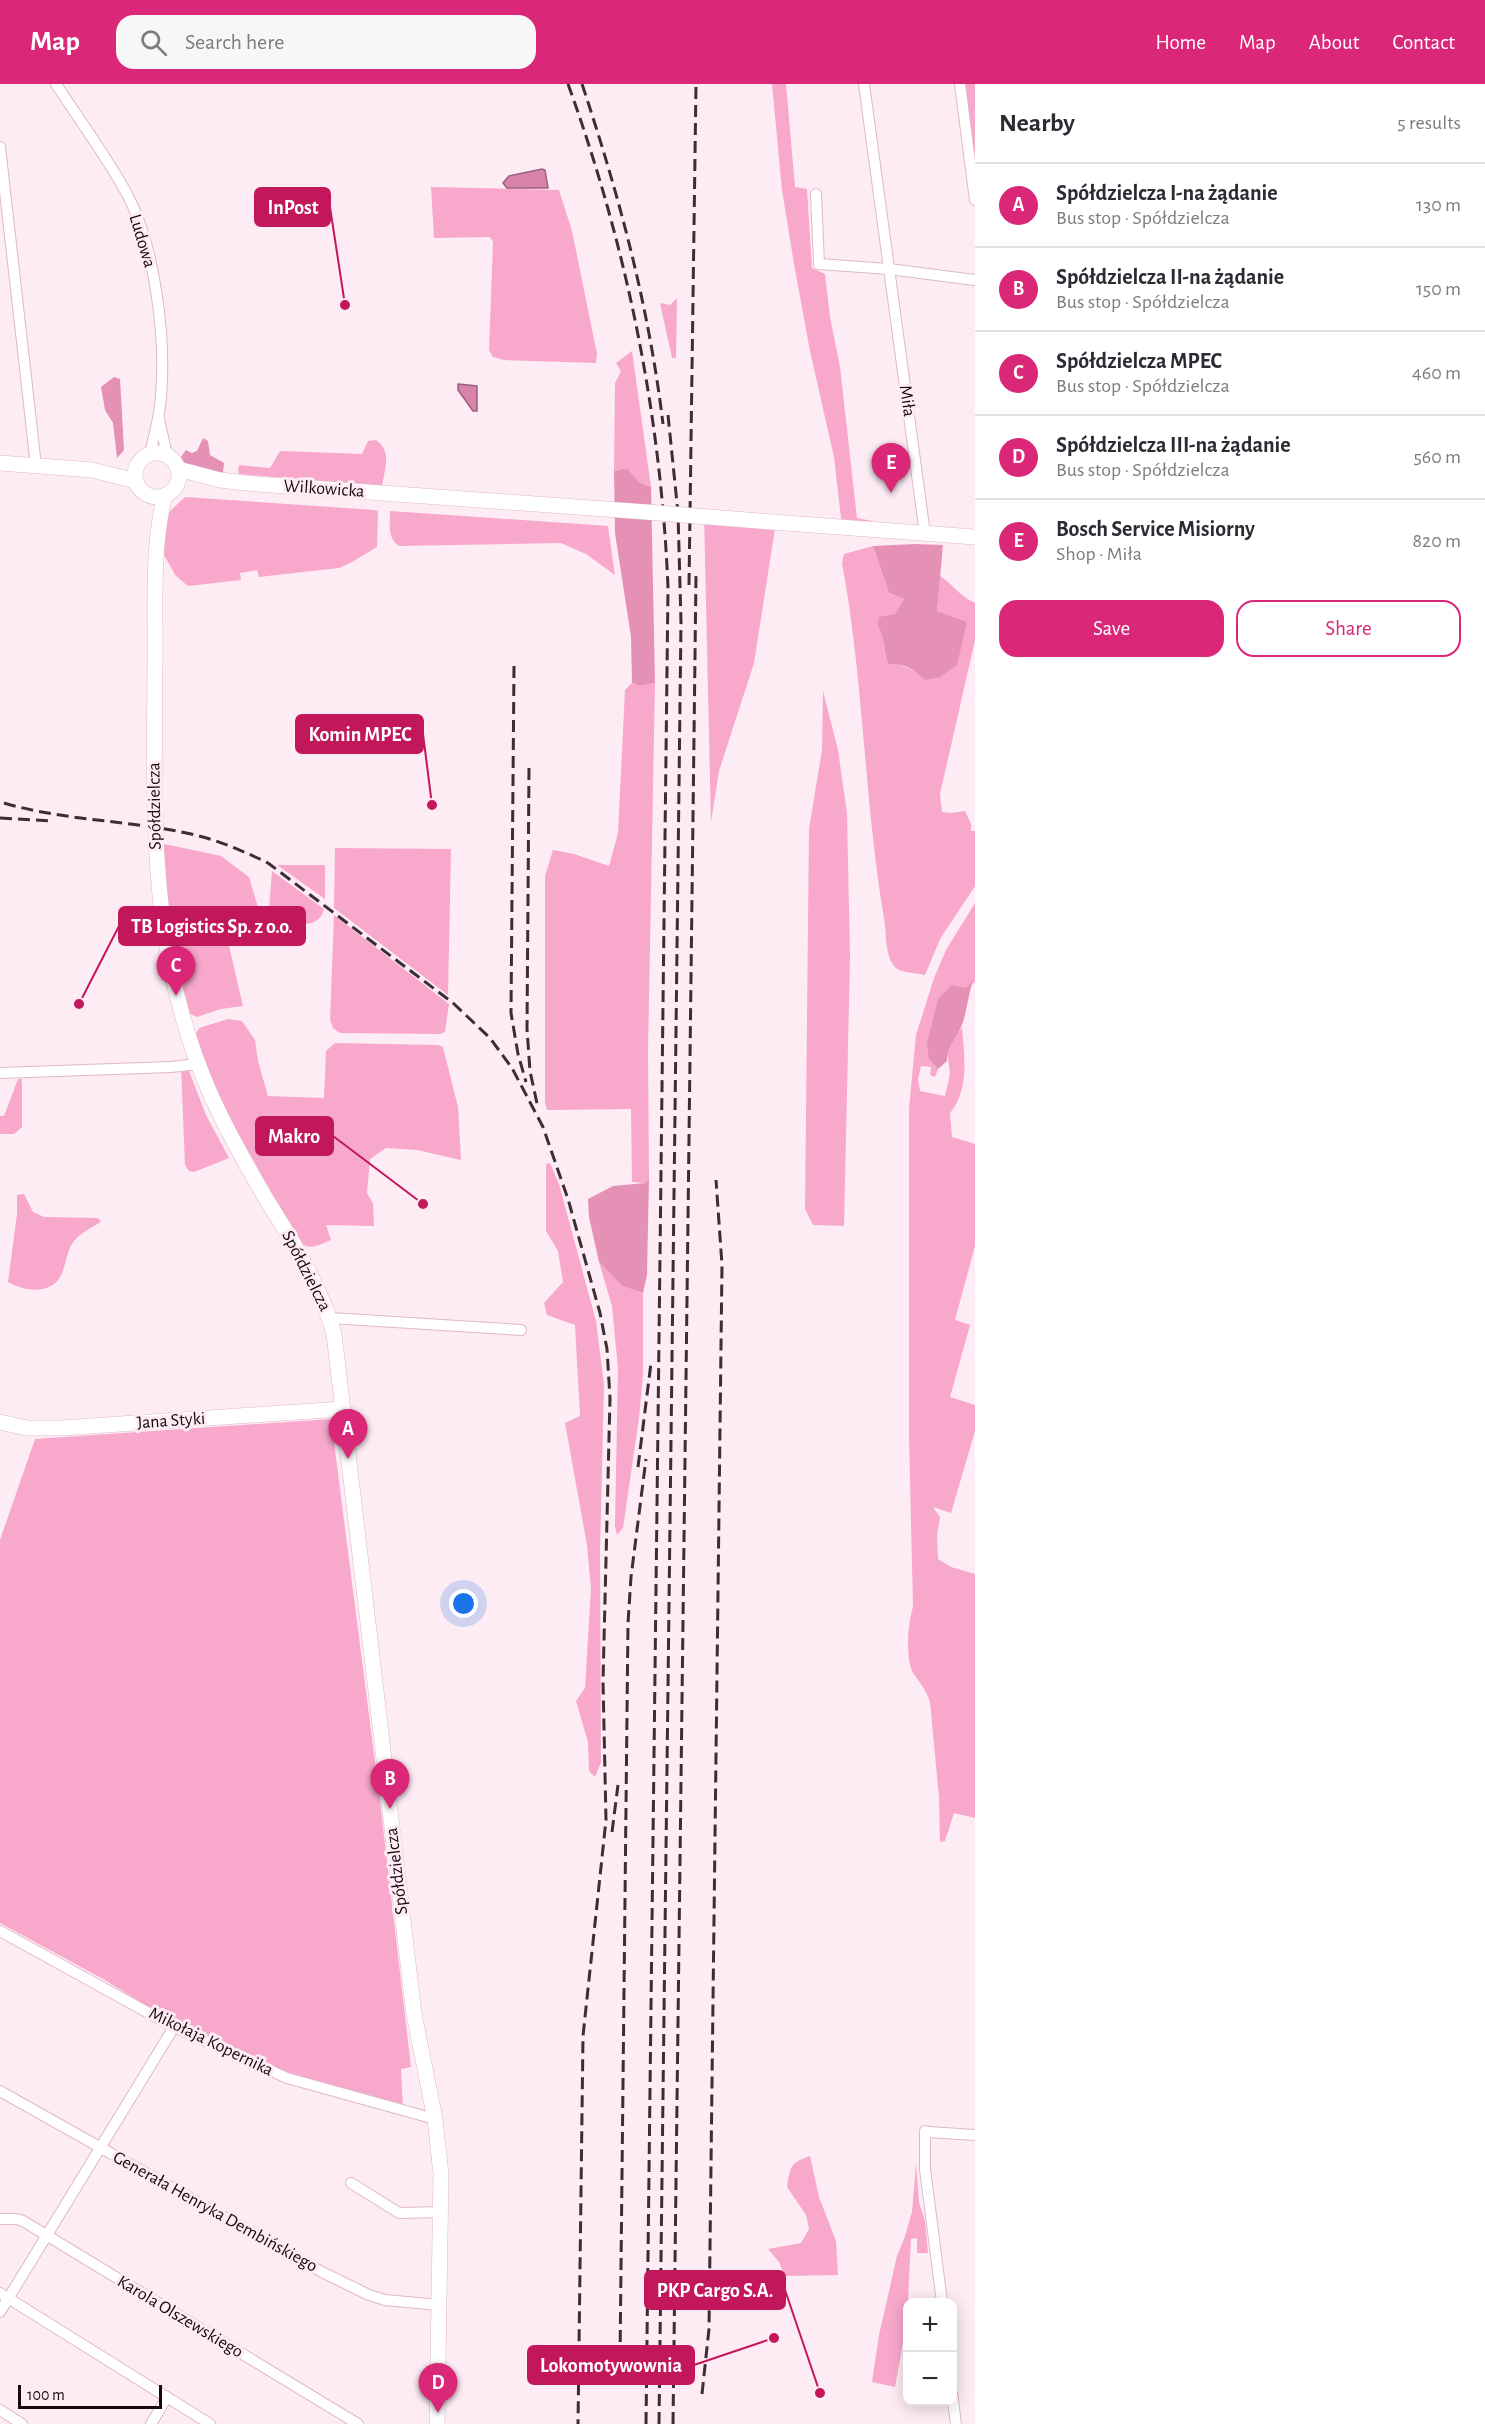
<!DOCTYPE html>
<meta charset="utf-8">
<style>
:root{--surface:#fff;--page:#f7f7f7;--text:#2b2b33;--muted:#7c7c81;--line:#e1e1e2;--accent:#db2777}
body{margin:0;font-family:"Alegreya Sans",sans-serif;background:var(--page);color:var(--text)}
.controls{position:absolute;right:18px;bottom:18px;display:grid;overflow:hidden;border-radius:12px;box-shadow:0 3px 15px #0003}
.controls button{width:54px;height:54px;display:grid;place-items:center;padding:0;border:0;border-bottom:2px solid var(--line);background:var(--surface);color:var(--text);font:30px sans-serif}
.scale{position:absolute;left:18px;bottom:15px;width:144px;box-sizing:border-box;padding-left:6px;border:3px solid #16090f;border-top:0;font-size:16px;line-height:21px;white-space:nowrap;color:#16090f;-webkit-text-stroke:4px #fdecf3;paint-order:stroke}
.you{position:absolute;left:464px;top:1520px;width:21px;height:21px;margin:-15px;border:4px solid #fff;border-radius:50%;background:#1a73e8;box-shadow:0 0 0 9px #1a73e833}
.badge{display:grid;place-items:center;width:39px;height:39px;border-radius:50%;background:var(--accent);color:#fff;font-size:20px;font-weight:700}
.pin{position:absolute;translate:-50% -50px;filter:drop-shadow(0 2px 3px #0008)}
.pin::after{content:'';position:absolute;top:32px;width:21px;height:18px;background:inherit;clip-path:polygon(0 0,100% 0,50% 100%)}
.list{margin:0;padding:0;list-style:none}
h2{display:flex;justify-content:space-between;align-items:center;height:78px;margin:0;padding:0 24px;font-size:26px}
h2 small{font-size:20px;font-weight:400;color:var(--muted)}
.list li{display:grid;grid-template-columns:39px 1fr auto;gap:18px;align-items:center;box-sizing:border-box;height:84px;padding:0 24px;border-top:2px solid var(--line)}
.list b{display:block;font-size:22px;white-space:nowrap}
.list p{margin:0;font-size:20px;white-space:nowrap;color:var(--muted)}
.list em{font-size:20px;font-style:normal;color:var(--muted)}
.actions{display:flex;gap:12px;padding:18px 24px}
.actions a{flex:1;padding:14px 0;border:2px solid var(--accent);border-radius:18px;text-align:center;font-size:21px;color:var(--accent)}
.actions .main{background:var(--accent);color:#fff}
.icon{flex:none;width:33px;height:33px;fill:none;stroke:currentColor;stroke-width:2;stroke-linecap:round;stroke-linejoin:round}
.map{position:relative;flex:none;width:975px;height:2340px;overflow:hidden}
header{display:flex;align-items:center;gap:36px;box-sizing:border-box;height:84px;padding:0 30px;background:var(--accent);color:#fff}
header strong{font-size:28px}
nav{display:flex;gap:33px;margin-inline-start:auto;font-size:21px}
.search{width:420px;height:54px;background:var(--page);display:flex;align-items:center;gap:15px;box-sizing:border-box;padding:0 21px;border-radius:18px;color:var(--muted);font-size:22px}
main{display:flex}
aside{flex:1;background:var(--surface)}
.map>svg:first-child{display:block}
</style>
<header>
<strong>Map</strong>
<div class="search"><svg class="icon" aria-label="search" viewBox="0 0 24 24"><circle cx="10" cy="10" r="6"/><path d="M15 15l6 6"/></svg>Search here</div>
<nav><a>Home</a><a>Map</a><a>About</a><a>Contact</a></nav>
</header>
<main>
<div class="map">
<svg width="975" height="2340" viewBox="0 0 975 2340">
<rect width="100%" height="100%" fill="#fdecf3"/>
<g fill="#f8a8cb">
<polygon points="772,0 786,0 795,103 807,105 812,184 825,190 830,233 840,283 857,434 872,437 873,446 842,443 834,373 810,267 794,180 782,106"/>
<polygon points="963,0 975,0 975,89"/>
<polygon points="431,103 559,106 572,147 597,270 596,279 504,276 493,273 489,266 493,158 490,153 434,154"/>
<polygon points="677,214 676,274 672,274 660,219 670,221"/>
<polygon points="632,267 651,403 639,398 627,384 614,387 615,299 621,287 616,279"/>
<path d="M376 356C392 367 385 384 382 402L239 390 238 386 239 381 270 384 280 367 362 370 368 357Z"/>
<polygon points="185,413 375,426 378,427 377,463 352,478 339,484 259,493 257,486 240,489 241,496 188,502 176,492 161,466 168,429"/>
<path d="M390 427 608 442 615 491 586 470 561 459 399 462C387 454 390 440 390 427Z"/>
<polygon points="704,430 776,438 754,579 719,687 711,738"/>
<path d="M873 462 889 509 904 515 895 530 878 543C887 556 882 566 888 580H898L917 588 967 539 937 527 940 492C955 502 958 511 975 519V556L940 710 942 728 952 729 965 727 971 740V747H975V802L940 855 925 891C917 889 900 889 895 883 884 870 887 850 884 834 864 717 864 597 842 479L844 470Z"/>
<polygon points="632,599 639,602 655,599 648,967 649,1094 645,1099 632,1098 631,1025 547,1026 545,1018 545,792 553,766 574,770 609,782 618,749 625,606"/>
<polygon points="823,607 838,666 847,729 850,873 844,1142 813,1141 805,1125 809,745 822,666"/>
<polygon points="155,758 221,772 249,793 258,823 255,853 229,862 243,922 221,925 197,933 188,929"/>
<polygon points="335,764 451,765 448,911 334,824"/>
<polygon points="277,781 325,781 325,815"/>
<path d="M272 787 324 825C319 846 296 839 279 839L271 833 269 825Z"/>
<path d="M975 819V898L967 904 929 975 938 985 935 993 930 991 931 983 921 982 918 995 920 1007 945 1012 950 990 947 965 962 943C964 972 970 1005 950 1029L952 1053 975 1060V1162L955 1236 970 1241 950 1313 975 1321V1347L951 1429 933 1423 940 1433 937 1451 938 1475 951 1483 975 1490V1734L954 1729 945 1757 940 1758 939 1713 930 1618C926 1605 920 1599 913 1589 905 1574 908 1538 913 1523L909 1352V1025L913 982 916 951 934 894 946 866Z"/>
<polygon points="334,831 449,920 445,948 440,950 340,949 333,944 330,936"/>
<path d="M228 935 242 937 255 956 258 977 268 1012 324 1014 326 967 335 959 438 961 443 963 458 1023 461 1076 417 1066 386 1064 370 1075 367 1109 373 1119 374 1142 326 1141 331 1156C319 1161 310 1167 299 1158L217 1011 195 952 199 944Z"/>
<polygon points="181,982 187,982 206,1031 229,1074 194,1088 189,1087 185,1081"/>
<polygon points="18,995 22,995 22,1043 14,1050 0,1050 0,1032 4,1032"/>
<polygon points="550,1079 559,1100 596,1237 604,1300 600,1469 601,1678 595,1693 589,1687 588,1658 576,1617 585,1604 591,1505 587,1461 565,1339 580,1332 575,1241 547,1231 544,1219 563,1198 558,1167 546,1147 546,1080"/>
<path d="M24 1110 33 1128 44 1133 98 1134 101 1138C92 1143 81 1149 74 1157 66 1167 66 1183 60 1193 50 1211 23 1207 8 1198L17 1130V1111Z"/>
<polygon points="599,1178 622,1202 643,1209 643,1290 639,1334 623,1444 617,1451 615,1442 618,1284 612,1222"/>
<polygon points="331,1335 379,1709 411,1983 401,1985 403,2025 295,1993 173,1938 103,1895 0,1839 0,1456 35,1355"/>
<path d="M810 2072 819 2113 836 2157 838 2191 785 2192 779 2178 768 2165 801 2159 809 2145 806 2131 787 2103C790 2083 790 2079 810 2072Z"/>
<polygon points="916,2080 919,2118 925,2137 928,2169 917,2169 917,2154 911,2155 907,2237 895,2303 872,2298 879,2251 897,2172 904,2155 912,2128"/>
</g>
<g fill="#e591b6">
<polygon points="114,293 120,295 124,366 117,374 113,339 105,326 101,303"/>
<polygon points="203,354 208,357 210,371 224,379 223,388 219,390 176,380 186,366 192,369 197,367"/>
<polygon points="627,384 639,398 651,403 655,599 639,602 632,599 631,553 615,449 614,387"/>
<path d="M915 460 943 461 937 527 967 538 957 581 940 593 925 596C915 585 903 579 888 580 883 567 886 555 878 543L879 533 895 530 904 515 889 509 873 462Z"/>
<path d="M973 897C968 911 966 933 961 943 955 956 947 962 947 977L938 985 929 975 927 959 938 915 952 901 966 904Z"/>
<polygon points="649,1094 647,1191 643,1209 622,1202 599,1178 589,1133 588,1115 613,1102 645,1099"/>
</g>
<g fill="#d884aa" stroke="#9e5f7c" stroke-width="1.5">
<polygon points="542,85 545,86 548,104 507,104 503,99 509,92"/>
<polygon points="458,300 477,302 477,327 473,327 458,306"/>
</g>
<g fill="none" stroke-linecap="round" stroke-linejoin="round">
<g stroke="#dfb8c8" stroke-width="12">
<g id="street">
<path d="M56 0C80 37 107 73 128 112 155 164 166 253 161 312 160 332 154 351 150 370"/>
<polyline points="864,0 925,450"/>
<polyline points="960,0 975,116"/>
<polyline points="0,63 36,382"/>
<polyline points="816,110 819,180 889,185 975,196"/>
<polyline points="159,335 167,371"/>
<polyline points="0,989 171,983 198,980"/>
<polyline points="330,1234 521,1246"/>
<polyline points="0,1847 174,1943 287,1994 435,2035"/>
<polyline points="0,2007 322,2188 369,2211 385,2216 439,2221"/>
<polyline points="925,2047 925,2085 942,2218"/>
<polyline points="928,2048 975,2051"/>
<polyline points="351,2099 399,2129 441,2128"/>
<polyline points="0,2135 17,2135 23,2137 358,2340"/>
<polyline points="0,2209 210,2340"/>
<polyline points="0,2228 174,1943"/>
<polyline points="952,2309 956,2340"/>
<polyline points="0,2326 22,2340"/>
<polyline points="151,2340 167,2313"/>
</g>
</g>
<g stroke="#dfb8c8" stroke-width="16">
<g id="secondary">
<circle cx="157" cy="391" r="22"/>
<polyline points="0,379 92,386 136,397"/>
<polyline points="178,385 220,396 245,399 646,428"/>
<path d="M165 411C151 466 156 526 155 582 154 732 148 868 210 1009 226 1045 245 1079 265 1113 292 1156 320 1200 334 1250L414 1930 435 2035 441 2090 437 2340"/>
<polyline points="772,438 975,453"/>
<polyline points="0,1338 27,1344 62,1344 342,1325"/>
</g>
</g>
<use href="#street" stroke="#fff" stroke-width="10"/>
<use href="#secondary" stroke="#fff" stroke-width="15"/>
<g stroke="#3c2e34" stroke-width="3" stroke-dasharray="12 6" stroke-linecap="butt">
<path d="M568 0C627 163 661 331 668 504L646 2340"/>
<path d="M582 0C619 111 649 223 663 340"/>
<polyline points="689,501 696,0"/>
<polyline points="514,582 511,929 518,970 526,998"/>
<polyline points="529,684 527,945 530,987 538,1024"/>
<path d="M4 719C65 737 129 736 191 750 218 756 243 767 268 779L453 919 490 954 512 984 543 1043 568 1115 600 1229 607 1265 610 1314 603 1597 606 1736 583 1952 578 2340"/>
<polyline points="0,734 54,737"/>
<polyline points="638,1383 651,1279"/>
<polyline points="612,1748 618,1701"/>
<polyline points="620,2276 628,1539 631,1493 646,1375"/>
<polyline points="702,2310 709,2245 722,1181 716,1096"/>
<polyline points="659,2340 681,538 678,429 668,331"/>
<polyline points="673,2340 696,492"/>
</g>
<g stroke="#dfb8c8" stroke-width="16" stroke-linecap="butt">
<polyline id="secondary-bridge" points="646,428 772,438"/>
</g>
<use href="#secondary-bridge" stroke="#fff" stroke-width="15"/>
</g>
<g text-anchor="middle" dominant-baseline="central" stroke-width="6" stroke-linejoin="round" paint-order="stroke">
<g font-size="18" fill="#16090f" stroke="#fdecf3">
<text transform="translate(142 157) rotate(73)">Ludowa</text>
<text transform="translate(907 317) rotate(82)">Miła</text>
<text transform="translate(324 405) rotate(4)">Wilkowicka</text>
<text transform="translate(155 722) rotate(-91)">Spółdzielcza</text>
<text transform="translate(306 1187) rotate(63)">Spółdzielcza</text>
<text transform="translate(171 1337) rotate(-4)">Jana Styki</text>
<text transform="translate(397 1787) rotate(-97)">Spółdzielcza</text>
<text transform="translate(211 1958) rotate(26)">Mikołaja Kopernika</text>
<text transform="translate(215 2128) rotate(29)">Generała Henryka Dembińskiego</text>
<text transform="translate(180 2233) rotate(31)">Karola Olszewskiego</text>
</g>
</g>
<path fill="none" stroke="#c2185b" stroke-width="2" d="M345 221L330 123M432 721L423 650M79 920L119 842M423 1120L333 1052M820 2309L785 2206M774 2254L694 2281"/>
<g fill="#c2185b" stroke="#fdecf3" stroke-width="2">
<circle cx="345" cy="221" r="6"/>
<circle cx="432" cy="721" r="6"/>
<circle cx="79" cy="920" r="6"/>
<circle cx="423" cy="1120" r="6"/>
<circle cx="820" cy="2309" r="6"/>
<circle cx="774" cy="2254" r="6"/>
</g>
<g fill="#c2185b" stroke="#c2185b" stroke-width="2">
<rect x="255" y="104" width="75" height="38" rx="6"/>
<rect x="296" y="631" width="127" height="38" rx="6"/>
<rect x="119" y="823" width="186" height="38" rx="6"/>
<rect x="256" y="1033" width="77" height="38" rx="6"/>
<rect x="645" y="2187" width="140" height="38" rx="6"/>
<rect x="528" y="2262" width="166" height="38" rx="6"/>
</g>
<g font-size="20" text-anchor="middle" font-weight="bold" fill="#fff">
<text x="293" y="130">InPost</text>
<text x="360" y="657">Komin MPEC</text>
<text x="212" y="849">TB Logistics Sp. z o.o.</text>
<text x="294" y="1059">Makro</text>
<text x="715" y="2213">PKP Cargo S.A.</text>
<text x="611" y="2288">Lokomotywownia</text>
</g>
</svg>
<div class="controls">
<button>+</button>
<button>−</button>
</div>
<div class="scale">100 m</div>
<div class="you"></div>
<div class="pin badge" style="left:348px;top:1375px">A</div>
<div class="pin badge" style="left:390px;top:1725px">B</div>
<div class="pin badge" style="left:176px;top:912px">C</div>
<div class="pin badge" style="left:438px;top:2329px">D</div>
<div class="pin badge" style="left:891px;top:409px">E</div>
</div>
<aside>
<h2>Nearby<small>5 results</small></h2>
<ul class="list">
<li><span class="badge">A</span><div><b>Spółdzielcza I-na żądanie</b><p>Bus stop · Spółdzielcza</p></div><em>130 m</em></li>
<li><span class="badge">B</span><div><b>Spółdzielcza II-na żądanie</b><p>Bus stop · Spółdzielcza</p></div><em>150 m</em></li>
<li><span class="badge">C</span><div><b>Spółdzielcza MPEC</b><p>Bus stop · Spółdzielcza</p></div><em>460 m</em></li>
<li><span class="badge">D</span><div><b>Spółdzielcza III-na żądanie</b><p>Bus stop · Spółdzielcza</p></div><em>560 m</em></li>
<li><span class="badge">E</span><div><b>Bosch Service Misiorny</b><p>Shop · Miła</p></div><em>820 m</em></li>
</ul>
<div class="actions"><a class="main">Save</a><a>Share</a></div>
</aside>
</main>
